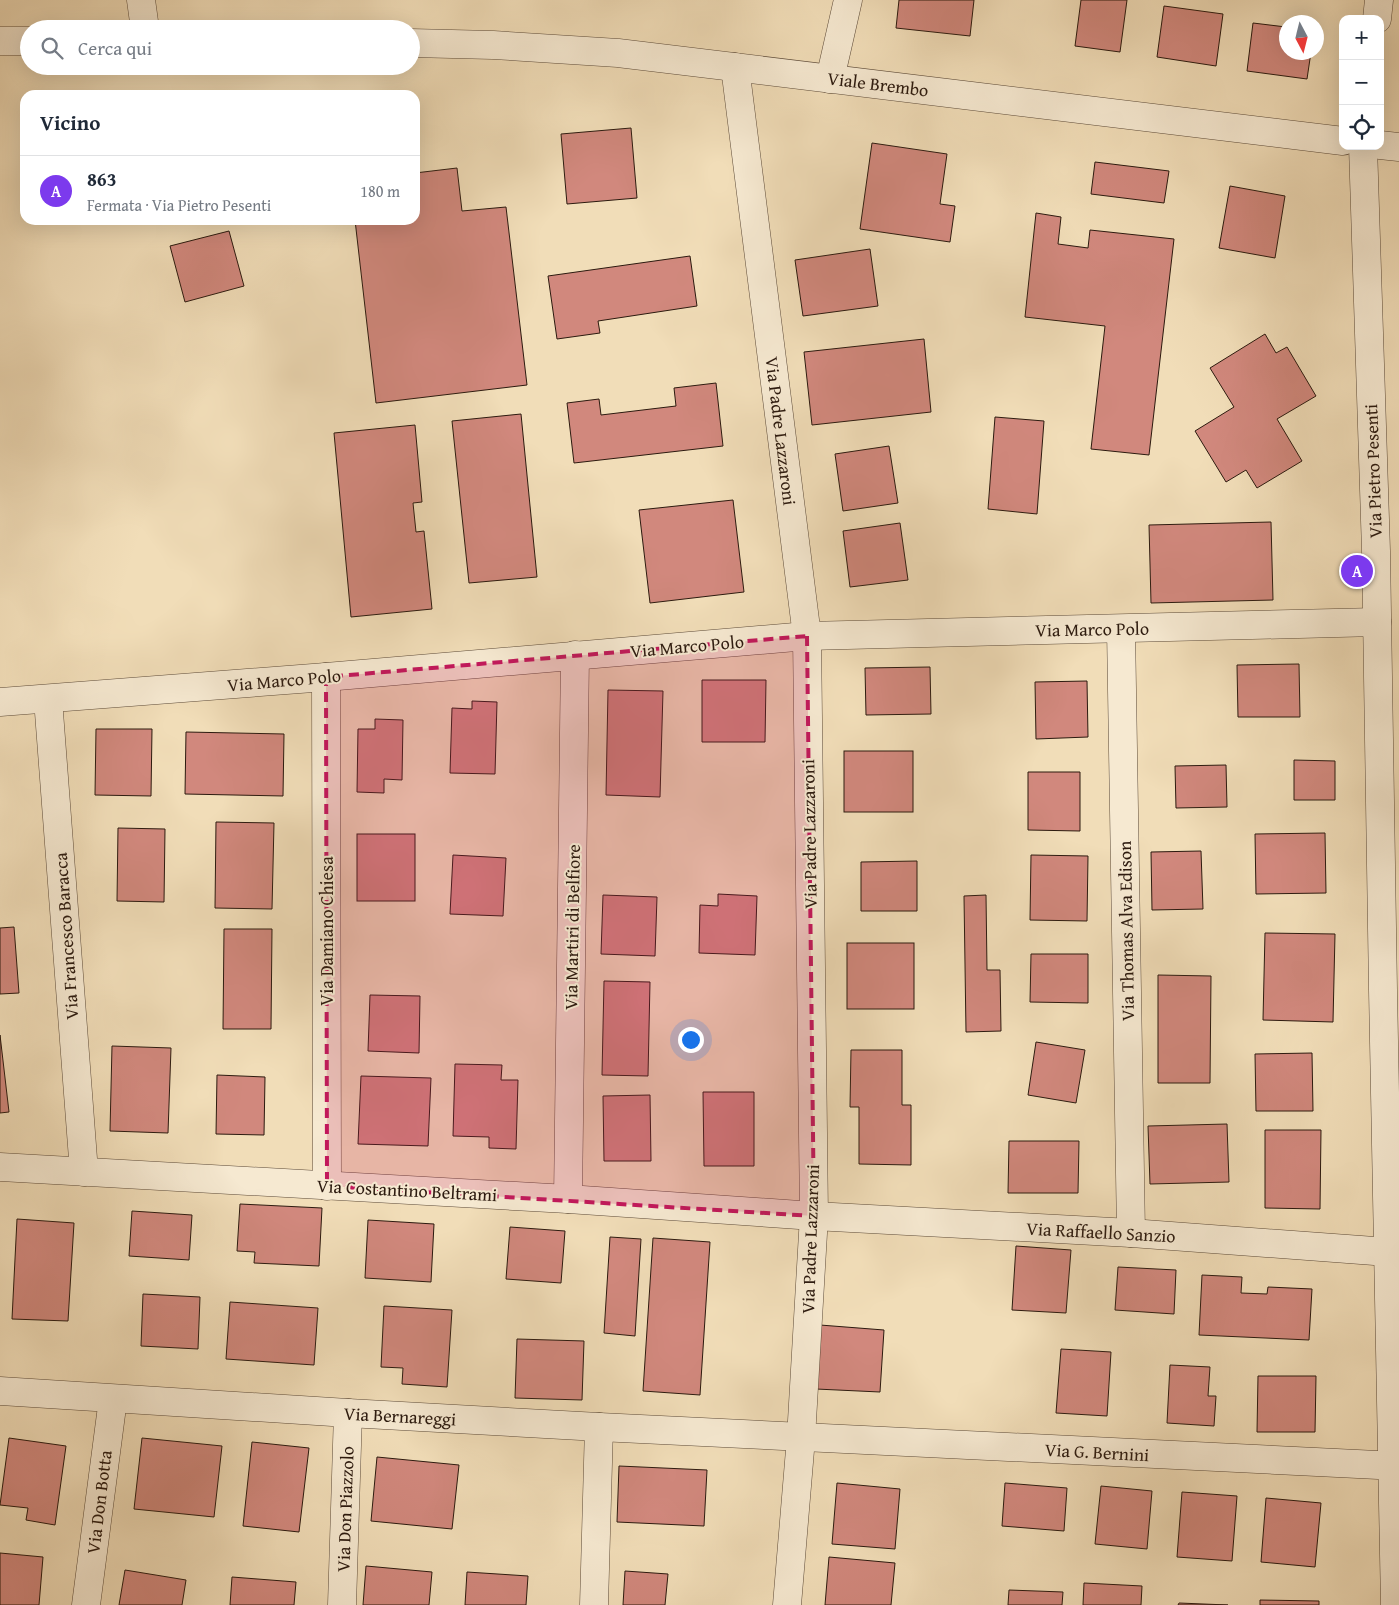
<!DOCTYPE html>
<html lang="it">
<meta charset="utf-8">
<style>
:root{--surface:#fff;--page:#f6f6f7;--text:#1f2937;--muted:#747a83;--line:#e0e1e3;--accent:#7c3aed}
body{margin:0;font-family:"Gentium Book Plus",serif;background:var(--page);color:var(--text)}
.controls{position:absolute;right:15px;top:15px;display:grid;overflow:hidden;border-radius:10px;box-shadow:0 5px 20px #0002}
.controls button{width:45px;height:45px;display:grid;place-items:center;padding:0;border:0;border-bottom:1px solid var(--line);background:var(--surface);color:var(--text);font:25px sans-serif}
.compass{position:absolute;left:1279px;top:15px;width:45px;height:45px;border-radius:50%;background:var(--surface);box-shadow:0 5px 20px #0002;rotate:173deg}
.you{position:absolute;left:690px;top:1039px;width:18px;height:18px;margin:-12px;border:4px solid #fff;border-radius:50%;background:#1a73e8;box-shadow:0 0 0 8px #1a73e833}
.badge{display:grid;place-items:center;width:32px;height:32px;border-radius:50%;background:var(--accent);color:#fff;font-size:16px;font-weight:700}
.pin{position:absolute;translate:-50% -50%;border:2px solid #fff;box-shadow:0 1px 5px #0006}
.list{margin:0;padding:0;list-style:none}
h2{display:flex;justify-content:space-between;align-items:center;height:65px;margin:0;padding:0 20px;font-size:21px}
h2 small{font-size:16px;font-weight:400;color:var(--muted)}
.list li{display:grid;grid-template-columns:32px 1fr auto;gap:15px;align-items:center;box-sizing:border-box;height:70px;padding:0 20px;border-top:1px solid var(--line)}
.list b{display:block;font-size:19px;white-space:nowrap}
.list p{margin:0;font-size:16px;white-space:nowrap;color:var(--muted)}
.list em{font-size:16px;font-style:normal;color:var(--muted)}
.icon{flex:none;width:28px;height:28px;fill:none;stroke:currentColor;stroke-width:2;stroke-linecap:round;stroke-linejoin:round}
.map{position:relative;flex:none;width:1399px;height:1605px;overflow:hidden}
.search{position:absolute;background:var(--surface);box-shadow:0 5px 20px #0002;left:20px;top:20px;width:400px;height:55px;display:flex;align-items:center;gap:12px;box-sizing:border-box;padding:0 18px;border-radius:28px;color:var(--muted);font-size:19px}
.panel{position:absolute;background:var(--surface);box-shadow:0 5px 20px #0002;left:20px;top:90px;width:400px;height:135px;border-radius:15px}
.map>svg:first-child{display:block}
</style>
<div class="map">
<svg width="1399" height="1605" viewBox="0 0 1399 1605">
<rect width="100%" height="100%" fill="#f1ddb8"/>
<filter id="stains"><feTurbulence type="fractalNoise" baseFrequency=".004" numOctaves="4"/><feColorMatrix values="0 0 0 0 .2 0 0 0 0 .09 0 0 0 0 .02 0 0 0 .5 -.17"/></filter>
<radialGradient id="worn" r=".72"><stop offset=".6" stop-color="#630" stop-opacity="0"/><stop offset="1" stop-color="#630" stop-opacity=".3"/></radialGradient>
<g fill="#d1887d" stroke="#2c1a0f">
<polygon points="899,0 974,0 970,36 896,28"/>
<polygon points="1081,0 1127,0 1120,52 1075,46"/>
<polygon points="1164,6 1223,14 1216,66 1157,57"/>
<polygon points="1253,23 1286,27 1286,52 1311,52 1307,79 1247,71"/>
<polygon points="631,128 637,198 567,204 561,134"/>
<polygon points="872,143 947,154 940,204 955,206 950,242 860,229"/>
<polygon points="1095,162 1169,171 1164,203 1091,194"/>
<polygon points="457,168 462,211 506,207 527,385 376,403 355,220 415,220 415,173"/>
<polygon points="1230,186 1285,196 1275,258 1219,248"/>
<polygon points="1036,213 1061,217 1058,244 1088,248 1090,230 1174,239 1149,455 1091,449 1105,326 1025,317"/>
<polygon points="229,231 244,286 185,302 170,246"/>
<polygon points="870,249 878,306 803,316 795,260"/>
<polygon points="690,256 697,306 598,321 600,333 557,339 548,276"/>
<polygon points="1265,334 1276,353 1287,347 1316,396 1277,419 1302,461 1257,488 1246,470 1226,482 1195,431 1234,407 1210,368"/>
<polygon points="924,339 931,412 812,425 804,352"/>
<polygon points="716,383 723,446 574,463 567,403 599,399 601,415 676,406 674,388"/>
<polygon points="521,414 537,577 469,583 452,421"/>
<polygon points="995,417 1044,421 1037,514 988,509"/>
<polygon points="415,425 422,502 413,503 416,532 424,531 432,609 351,617 334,433"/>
<polygon points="889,446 898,503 843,511 835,454"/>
<polygon points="733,500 744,592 650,603 639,510"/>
<polygon points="1271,522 1273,600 1151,603 1149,525"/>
<polygon points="900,523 908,580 850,587 843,531"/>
<polygon points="1299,664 1300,717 1238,717 1237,665"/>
<polygon points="930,667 931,714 866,715 865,668"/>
<polygon points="702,680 766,680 765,742 702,742"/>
<polygon points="1087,681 1088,737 1036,739 1035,682"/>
<polygon points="608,690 663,691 660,797 606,795"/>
<polygon points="472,701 497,702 495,774 450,773 452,708 472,709"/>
<polygon points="375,719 403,720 402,780 384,779 384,793 357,792 358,729 375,729"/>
<polygon points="96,729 152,729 151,796 95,795"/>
<polygon points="186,732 284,734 283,796 185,794"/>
<rect x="844" y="751" width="69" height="61"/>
<polygon points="1294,760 1335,761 1335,800 1294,800"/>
<polygon points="1226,765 1227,807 1176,808 1175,766"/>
<polygon points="1028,772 1080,772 1080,831 1028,830"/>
<polygon points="216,822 274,823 272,909 215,908"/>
<polygon points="118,828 165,829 164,902 117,901"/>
<polygon points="1325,833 1326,893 1256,894 1255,834"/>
<rect x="357" y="834" width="58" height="67"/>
<polygon points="1201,851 1203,909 1152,910 1151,852"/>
<polygon points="453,855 506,858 503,916 450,914"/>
<polygon points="1031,855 1088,856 1087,921 1030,920"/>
<polygon points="917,861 917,911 861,911 861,862"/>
<polygon points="718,894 757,896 755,955 699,953 700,905 718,906"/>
<polygon points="603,895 657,897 655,956 601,954"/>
<polygon points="986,895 987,970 1000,970 1001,1031 966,1032 964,896"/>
<polygon points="14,927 19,993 0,994 0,928"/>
<polygon points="224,929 272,929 271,1029 223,1029"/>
<polygon points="1265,933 1335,934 1333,1022 1263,1020"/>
<rect x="847" y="943" width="67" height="66"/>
<polygon points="1031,954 1088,954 1088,1003 1030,1002"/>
<polygon points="1158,975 1211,976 1210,1083 1158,1083"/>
<polygon points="604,981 650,982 648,1076 602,1075"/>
<polygon points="370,995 420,996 419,1053 368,1051"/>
<polygon points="0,1035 9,1112 0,1113"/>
<polygon points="1036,1042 1085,1050 1076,1103 1028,1095"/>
<polygon points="112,1046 171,1048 168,1133 110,1131"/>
<polygon points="851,1050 902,1050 902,1105 911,1105 911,1165 859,1164 859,1107 850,1107"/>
<polygon points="1312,1053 1313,1111 1256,1111 1255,1054"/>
<polygon points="455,1064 502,1065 501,1080 518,1080 516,1149 489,1148 489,1137 453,1136"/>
<polygon points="217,1075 265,1077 264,1135 216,1134"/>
<polygon points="361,1076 431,1078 428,1146 358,1144"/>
<polygon points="703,1092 754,1092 754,1166 704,1166"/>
<polygon points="650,1095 651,1161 604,1161 603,1096"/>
<polygon points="1227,1124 1229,1182 1150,1184 1148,1126"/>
<polygon points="1265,1130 1321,1130 1320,1209 1265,1208"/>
<polygon points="1009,1141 1079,1141 1078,1193 1008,1193"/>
<polygon points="240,1204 322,1208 319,1266 254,1263 255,1252 237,1251"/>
<polygon points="132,1211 192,1215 189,1260 129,1256"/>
<polygon points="17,1219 74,1223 68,1321 12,1319"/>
<polygon points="368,1220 434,1224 431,1282 365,1278"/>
<polygon points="510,1227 565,1231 561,1283 506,1279"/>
<polygon points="610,1237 641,1239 635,1336 604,1333"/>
<polygon points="653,1238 710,1242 700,1395 643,1391"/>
<polygon points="1016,1246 1071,1250 1066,1313 1012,1310"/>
<polygon points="1118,1267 1176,1270 1174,1314 1115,1310"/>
<polygon points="1202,1275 1242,1277 1241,1293 1267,1294 1268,1287 1312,1289 1309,1340 1199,1335"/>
<polygon points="143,1294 200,1297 198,1349 141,1346"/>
<polygon points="230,1302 318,1308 314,1365 226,1359"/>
<polygon points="384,1306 452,1310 447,1387 402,1384 403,1368 381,1367"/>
<polygon points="820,1325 884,1330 880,1392 816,1389"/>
<polygon points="517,1339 584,1341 582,1400 515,1398"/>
<polygon points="1061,1349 1111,1352 1107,1416 1056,1413"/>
<polygon points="1170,1365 1210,1367 1208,1396 1216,1396 1214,1426 1167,1423"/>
<polygon points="1258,1376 1316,1376 1315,1432 1257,1432"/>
<polygon points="9,1438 66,1446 55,1525 26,1520 28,1508 0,1505"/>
<polygon points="142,1438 222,1446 214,1517 134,1509"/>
<polygon points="252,1442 309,1448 299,1532 243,1526"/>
<polygon points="377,1457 459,1465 452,1529 371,1521"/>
<polygon points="619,1466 707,1470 704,1526 617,1522"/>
<polygon points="837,1483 900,1489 895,1549 832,1544"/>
<polygon points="1005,1483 1067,1488 1064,1531 1002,1526"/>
<polygon points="1101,1486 1152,1491 1147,1549 1095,1544"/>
<polygon points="1182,1492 1237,1496 1232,1561 1177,1557"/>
<polygon points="1266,1498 1321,1503 1315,1567 1261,1562"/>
<polygon points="0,1553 43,1557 39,1605 0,1605"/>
<polygon points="829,1557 895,1563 891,1605 825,1605"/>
<polygon points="366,1566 432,1572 429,1605 363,1605"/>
<polygon points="125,1570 186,1580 182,1605 119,1605"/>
<polygon points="625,1571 668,1574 665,1605 623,1605"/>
<polygon points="467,1572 528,1576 526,1605 465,1605"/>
<polygon points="232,1577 296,1582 294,1605 230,1605"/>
<polygon points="1084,1583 1142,1586 1141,1605 1083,1605"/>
<polygon points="1009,1590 1063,1592 1062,1605 1008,1605"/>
<polygon points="1260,1600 1319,1601 1319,1605 1260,1605"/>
<polygon points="1179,1603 1228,1605 1178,1605"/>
</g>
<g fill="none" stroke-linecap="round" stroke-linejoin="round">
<g stroke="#5d4b39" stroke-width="29">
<g id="street">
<polyline points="141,0 145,29"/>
<polyline points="1377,19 1379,0"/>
<polyline points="0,41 29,41"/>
<polyline points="411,43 493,45 618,53 1343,141"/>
<polyline points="735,67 807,636 814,1216 801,1438 787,1605"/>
<polyline points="830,79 848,0"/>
<polyline points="1380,145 1399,147"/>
<polyline points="1363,146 1376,551 1383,990 1395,1605"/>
<polyline points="1121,629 1131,1233"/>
<polyline points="326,677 327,1186"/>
<polyline points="48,699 84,1172"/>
<polyline points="0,702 326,677 807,636 1377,622"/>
<polyline points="0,1167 568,1199 814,1216 1131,1233 1388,1252"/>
<polyline points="568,1199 575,655"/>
<polyline points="0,1391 348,1413 599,1427 1399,1466"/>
<polyline points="86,1605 113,1399"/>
<polyline points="342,1605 348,1413"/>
<polyline points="594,1605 599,1427"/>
</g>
</g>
<use href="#street" stroke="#f6e9d1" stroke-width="28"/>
</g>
<path fill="#c2185b" fill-opacity="0.2" stroke="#c2185b" stroke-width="4" stroke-dasharray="10 6" stroke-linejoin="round" d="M807 636 814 1216 327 1186 326 677Z"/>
<g text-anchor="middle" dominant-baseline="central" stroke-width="4" stroke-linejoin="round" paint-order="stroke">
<g font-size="18" fill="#2c1a0f" stroke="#f6e9d1">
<text transform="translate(878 84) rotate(7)">Viale Brembo</text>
<text transform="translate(781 431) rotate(83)">Via Padre Lazzaroni</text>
<text transform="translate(1373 471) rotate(-92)">Via Pietro Pesenti</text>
<text transform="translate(1092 629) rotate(-1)">Via Marco Polo</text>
<text transform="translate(687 646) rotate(-5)">Via Marco Polo</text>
<text transform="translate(284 680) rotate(-5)">Via Marco Polo</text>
<text transform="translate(809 834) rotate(-91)">Via Padre Lazzaroni</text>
<text transform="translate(572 927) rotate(-89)">Via Martiri di Belfiore</text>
<text transform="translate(326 931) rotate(-90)">Via Damiano Chiesa</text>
<text transform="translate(1126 931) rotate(-91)">Via Thomas Alva Edison</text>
<text transform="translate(66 936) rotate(-94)">Via Francesco Baracca</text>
<text transform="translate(407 1190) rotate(3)">Via Costantino Beltrami</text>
<text transform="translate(1101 1232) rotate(3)">Via Raffaello Sanzio</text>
<text transform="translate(810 1239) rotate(-88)">Via Padre Lazzaroni</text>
<text transform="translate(400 1416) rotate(3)">Via Bernareggi</text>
<text transform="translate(1097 1452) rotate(3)">Via G. Bernini</text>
<text transform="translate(99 1502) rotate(-83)">Via Don Botta</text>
<text transform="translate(345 1509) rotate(-88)">Via Don Piazzolo</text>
</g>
</g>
<rect width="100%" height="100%" filter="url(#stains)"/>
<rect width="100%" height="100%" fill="url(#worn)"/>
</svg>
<div class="controls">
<button>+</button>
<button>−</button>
<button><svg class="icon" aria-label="locate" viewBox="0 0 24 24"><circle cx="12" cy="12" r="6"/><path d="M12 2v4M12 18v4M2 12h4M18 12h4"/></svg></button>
</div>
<svg class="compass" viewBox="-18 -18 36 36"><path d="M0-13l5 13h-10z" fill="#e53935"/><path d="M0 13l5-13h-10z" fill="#747a83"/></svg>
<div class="you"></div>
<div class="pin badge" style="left:1357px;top:571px">A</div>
<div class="search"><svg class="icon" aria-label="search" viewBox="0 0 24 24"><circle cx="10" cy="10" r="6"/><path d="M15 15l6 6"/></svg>Cerca qui</div>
<section class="panel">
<h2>Vicino<small></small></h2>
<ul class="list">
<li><span class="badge">A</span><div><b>863</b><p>Fermata · Via Pietro Pesenti</p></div><em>180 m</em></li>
</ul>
</section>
</div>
